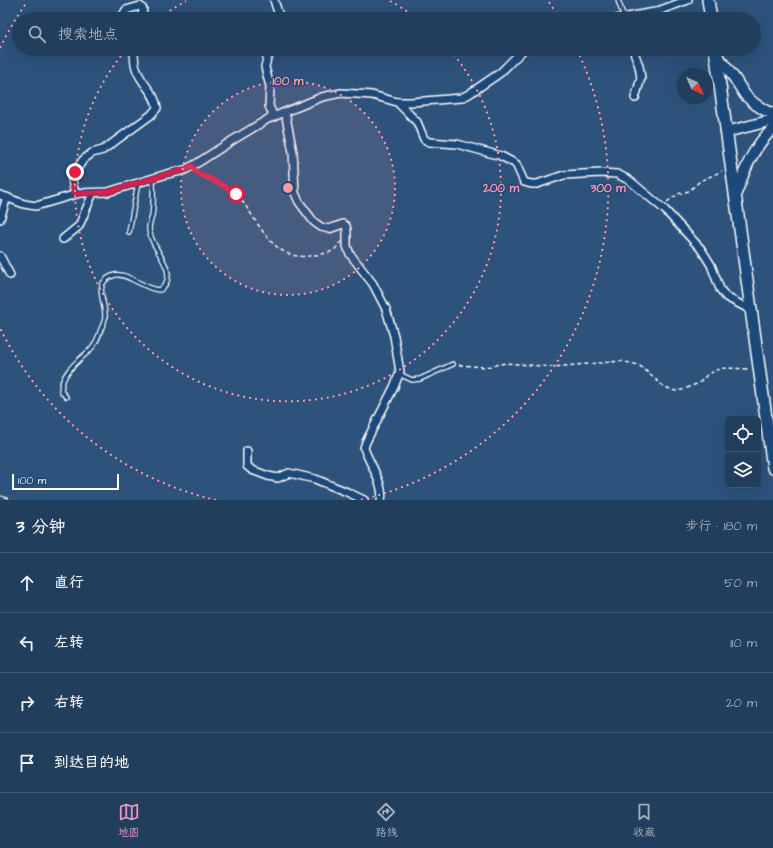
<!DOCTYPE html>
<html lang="zh">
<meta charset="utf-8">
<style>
:root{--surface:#223e5d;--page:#2a4563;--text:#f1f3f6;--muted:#a2aebc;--line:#3f5772;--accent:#e797bd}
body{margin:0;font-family:"Architects Daughter","LXGW WenKai TC",sans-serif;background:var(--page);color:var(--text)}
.controls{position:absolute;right:12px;bottom:12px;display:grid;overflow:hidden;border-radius:6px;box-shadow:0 4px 16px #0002}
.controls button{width:36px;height:36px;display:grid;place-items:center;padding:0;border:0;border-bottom:1px solid var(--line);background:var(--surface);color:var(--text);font:20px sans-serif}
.compass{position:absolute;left:677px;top:68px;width:36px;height:36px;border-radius:50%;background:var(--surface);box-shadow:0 4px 16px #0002;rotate:135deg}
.scale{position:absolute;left:12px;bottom:10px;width:107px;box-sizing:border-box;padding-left:4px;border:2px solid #fff;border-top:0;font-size:11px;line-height:14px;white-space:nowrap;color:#fff;-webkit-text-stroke:3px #1f4a7a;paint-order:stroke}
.stop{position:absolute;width:12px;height:12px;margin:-9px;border:3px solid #e11d48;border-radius:50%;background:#fff}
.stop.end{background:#e11d48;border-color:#fff;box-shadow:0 1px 4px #0008}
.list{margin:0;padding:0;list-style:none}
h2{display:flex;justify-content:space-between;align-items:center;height:52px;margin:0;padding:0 16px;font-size:17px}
h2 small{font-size:13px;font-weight:400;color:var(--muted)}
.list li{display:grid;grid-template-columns:26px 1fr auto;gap:12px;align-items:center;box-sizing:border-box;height:60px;padding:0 16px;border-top:1px solid var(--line)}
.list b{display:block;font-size:15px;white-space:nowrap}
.list em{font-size:13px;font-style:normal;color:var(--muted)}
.icon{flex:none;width:22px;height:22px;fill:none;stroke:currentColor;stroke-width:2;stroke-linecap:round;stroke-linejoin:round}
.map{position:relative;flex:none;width:773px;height:500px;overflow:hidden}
.search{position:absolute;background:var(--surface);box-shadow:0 4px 16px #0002;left:12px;right:12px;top:12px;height:44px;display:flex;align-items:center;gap:10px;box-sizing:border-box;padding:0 14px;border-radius:22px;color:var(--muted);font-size:15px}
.sheet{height:292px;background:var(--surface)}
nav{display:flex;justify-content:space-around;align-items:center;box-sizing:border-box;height:56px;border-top:1px solid var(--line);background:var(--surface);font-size:11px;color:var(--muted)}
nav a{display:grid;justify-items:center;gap:2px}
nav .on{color:var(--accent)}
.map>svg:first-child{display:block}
</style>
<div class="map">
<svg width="773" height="500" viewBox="0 0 773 500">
<rect width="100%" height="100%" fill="#2d527c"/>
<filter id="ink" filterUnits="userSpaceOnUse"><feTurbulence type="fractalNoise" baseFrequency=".025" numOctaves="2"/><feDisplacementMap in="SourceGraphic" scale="8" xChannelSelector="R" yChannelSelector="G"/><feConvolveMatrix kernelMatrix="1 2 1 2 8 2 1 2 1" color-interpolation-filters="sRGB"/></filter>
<g filter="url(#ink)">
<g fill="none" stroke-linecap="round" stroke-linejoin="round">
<g stroke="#fff" stroke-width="6">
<g id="service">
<polyline points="618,0 624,18"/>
<polyline points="129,232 138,183"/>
<polyline points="399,374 412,380 420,379 453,364"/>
<path d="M66 397 61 391C61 373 78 361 90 350 95 345 99 336 101 329 103 325 105 321 105 317 106 302 91 282 115 275 127 272 145 290 160 290 183 272 149 249 149 228 149 224 151 220 152 216 154 204 153 191 153 179"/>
<polyline points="0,498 6,500"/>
</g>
</g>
<g stroke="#fff" stroke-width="10">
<g id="minor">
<polyline points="274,0 280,19"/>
<polyline points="124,19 123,15 126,10 140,6 143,9 142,15 144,19"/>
<polyline points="616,19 655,12 688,0"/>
<polyline points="633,49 639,66 641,78 635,98"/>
<polyline points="397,102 417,122 424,139 429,142 457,144 501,156 516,164 524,182 531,184 537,184 564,175 601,173 617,174 629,180 665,210 701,249 711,265 720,289 726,297 751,310"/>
<path d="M285 112 293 152 295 193 299 202 314 222 321 227 329 229 343 224 346 226 347 230V246L350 254 373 284 386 309 394 336 400 372 394 387 366 442 364 448C369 463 385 485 381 500"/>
<polyline points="274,117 269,106 270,87 265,67 267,58 275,49"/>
<path d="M75 194 72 180 75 172 83 160 92 153 103 150 151 115 157 108C156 93 140 83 136 68 134 63 134 55 134 49"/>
<polyline points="0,195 24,204 36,206 80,193 108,192 167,174 185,170 199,162 233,140 268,119 322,97 341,93 372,95 397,102 412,102 461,98 469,94 500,73 524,49"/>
<polyline points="0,219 7,197"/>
<polyline points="63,239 79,226 93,193"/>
<polyline points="0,256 10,275"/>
<polyline points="247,451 247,466 252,470 268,476 278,478 289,473 315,479 347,492 364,500"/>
</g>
</g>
<g stroke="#fff" stroke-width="13">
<g id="secondary">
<polyline points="716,54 735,79 745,95 755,104 766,111 773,113"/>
<polyline points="726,132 773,120"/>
<path d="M735 196C744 172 753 146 773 129"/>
</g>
</g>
<g stroke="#fff" stroke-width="14">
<g id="primary">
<polyline points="708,0 711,19"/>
<polyline points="715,49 773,468"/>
</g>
</g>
<g stroke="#fff" stroke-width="1.5" stroke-dasharray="4 3" stroke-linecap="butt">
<path d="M195 171C207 182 226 183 237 195 259 219 270 261 309 256 318 254 328 255 335 249 337 247 338 244 341 242"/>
<polyline points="667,202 678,194 689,191 700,181 722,171"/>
<polyline points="459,365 485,367 506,363 553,367 621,361 639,365 663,386 675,391 682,390 699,383 707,375 716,370 725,368 750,369"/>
</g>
<use href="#service" stroke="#1f4a7a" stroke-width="3.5"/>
<use href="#minor" stroke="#1f4a7a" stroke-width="7"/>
<use href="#secondary" stroke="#1f4a7a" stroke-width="10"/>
<use href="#primary" stroke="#1f4a7a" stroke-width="11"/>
</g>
</g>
<g fill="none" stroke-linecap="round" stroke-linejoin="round" filter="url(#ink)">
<polyline stroke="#e11d48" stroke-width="5" points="75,172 72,180 74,194 108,192 167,174 185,170 192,166 196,172 224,186 236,194"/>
</g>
<circle cx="288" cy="188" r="107" fill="#ff9aa2" fill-opacity=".12"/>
<g fill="none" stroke="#ff9aa2" stroke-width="2" stroke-dasharray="2 4">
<circle cx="288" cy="188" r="107"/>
<path d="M160 18A213 213 0 0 1 186 1M390 1A213 213 0 0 1 416 18M450 50A213 213 0 1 1 126 50"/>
<path d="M216 500A320 320 0 0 1 0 328M0 48A320 320 0 0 1 27 2M549 2A320 320 0 0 1 559 18M577 50A320 320 0 0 1 360 500"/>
</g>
<circle cx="288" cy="188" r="6" fill="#ff9aa2" stroke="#1f4a7a" stroke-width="2"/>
<g font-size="12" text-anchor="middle" font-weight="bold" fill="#ff9aa2" stroke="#1f4a7a" stroke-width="3" stroke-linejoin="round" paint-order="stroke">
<text x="288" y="85">100 m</text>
<text x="501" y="192">200 m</text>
<text x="608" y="192">300 m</text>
</g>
</svg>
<div class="controls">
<button><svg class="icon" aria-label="locate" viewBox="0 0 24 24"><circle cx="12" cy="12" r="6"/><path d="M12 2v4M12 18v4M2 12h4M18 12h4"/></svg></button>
<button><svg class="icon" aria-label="layers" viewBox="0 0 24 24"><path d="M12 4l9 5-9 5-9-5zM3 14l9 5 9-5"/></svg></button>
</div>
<svg class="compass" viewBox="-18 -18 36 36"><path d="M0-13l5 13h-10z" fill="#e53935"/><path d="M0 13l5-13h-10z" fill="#a2aebc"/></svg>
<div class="scale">100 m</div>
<div class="stop" style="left:236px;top:194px"></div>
<div class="stop end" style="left:75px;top:172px"></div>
<div class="search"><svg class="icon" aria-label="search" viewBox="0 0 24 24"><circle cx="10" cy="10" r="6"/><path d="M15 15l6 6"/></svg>搜索地点</div>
</div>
<section class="sheet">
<h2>3 分钟<small>步行 · 180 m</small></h2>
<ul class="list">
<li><svg class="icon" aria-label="ahead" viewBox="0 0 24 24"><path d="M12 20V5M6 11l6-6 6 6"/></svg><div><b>直行</b></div><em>50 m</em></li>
<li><svg class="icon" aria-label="left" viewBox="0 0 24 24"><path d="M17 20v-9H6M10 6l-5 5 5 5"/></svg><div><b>左转</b></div><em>110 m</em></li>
<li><svg class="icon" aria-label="right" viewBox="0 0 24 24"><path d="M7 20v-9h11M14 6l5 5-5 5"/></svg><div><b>右转</b></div><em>20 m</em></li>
<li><svg class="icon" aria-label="arrive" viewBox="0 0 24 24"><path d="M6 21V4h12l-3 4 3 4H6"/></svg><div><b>到达目的地</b></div></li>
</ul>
</section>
<nav>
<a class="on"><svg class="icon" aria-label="map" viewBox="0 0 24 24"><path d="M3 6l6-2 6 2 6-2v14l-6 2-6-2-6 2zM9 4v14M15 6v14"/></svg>地图</a>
<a><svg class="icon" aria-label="directions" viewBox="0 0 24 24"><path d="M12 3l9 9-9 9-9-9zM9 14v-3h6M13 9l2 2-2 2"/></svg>路线</a>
<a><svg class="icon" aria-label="saved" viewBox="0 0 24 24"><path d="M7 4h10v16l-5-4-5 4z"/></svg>收藏</a>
</nav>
